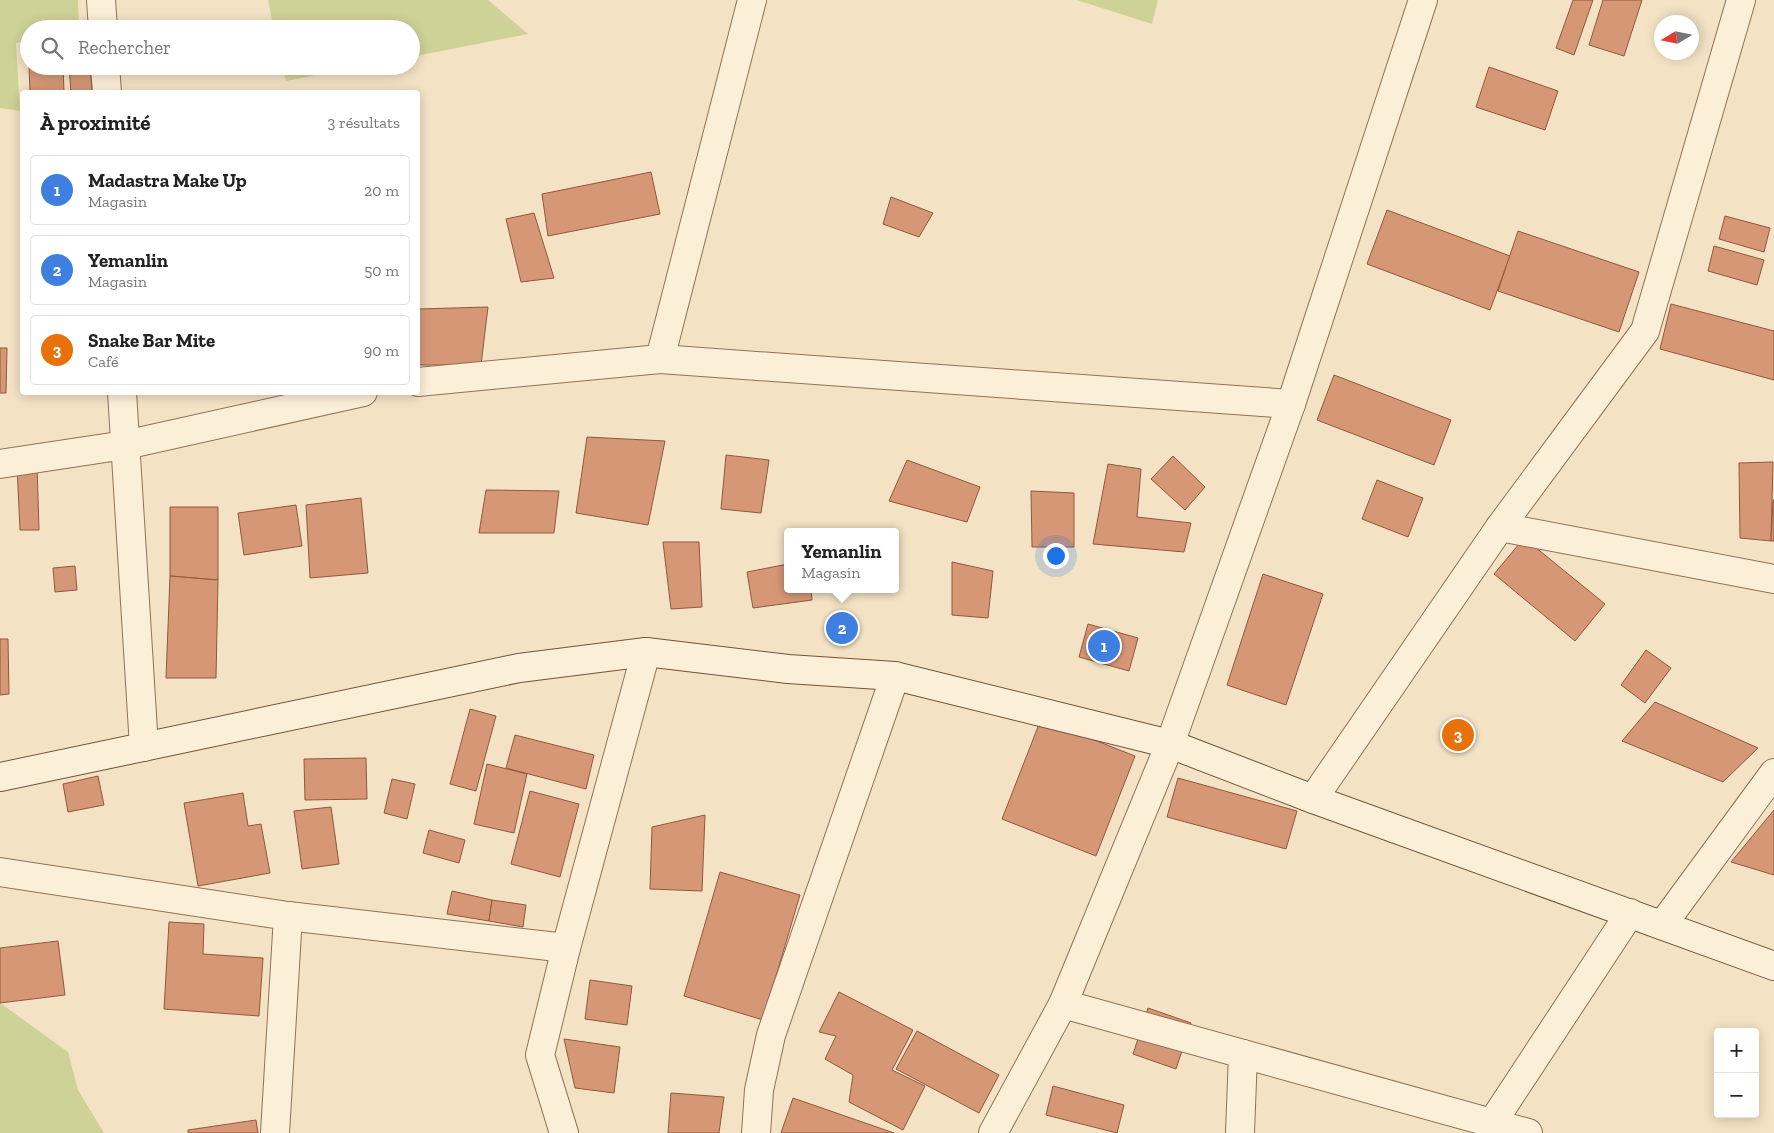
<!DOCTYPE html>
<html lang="fr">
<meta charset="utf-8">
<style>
:root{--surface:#fff;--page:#f6f6f6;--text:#222;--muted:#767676;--line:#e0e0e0;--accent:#111827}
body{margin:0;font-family:"Zilla Slab",serif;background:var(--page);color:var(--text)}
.controls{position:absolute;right:15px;bottom:15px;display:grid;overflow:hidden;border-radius:5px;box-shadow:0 2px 12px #0003}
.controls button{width:45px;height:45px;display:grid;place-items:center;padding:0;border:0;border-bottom:1px solid var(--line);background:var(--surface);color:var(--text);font:25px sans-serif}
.compass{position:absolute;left:1654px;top:15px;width:45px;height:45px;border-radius:50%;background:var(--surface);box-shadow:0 2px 12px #0003;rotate:260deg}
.you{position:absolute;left:1055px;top:555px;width:18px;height:18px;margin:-12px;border:4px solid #fff;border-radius:50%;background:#1a73e8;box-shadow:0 0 0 8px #1a73e833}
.badge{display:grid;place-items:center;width:32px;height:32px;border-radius:50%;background:var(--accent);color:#fff;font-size:16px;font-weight:700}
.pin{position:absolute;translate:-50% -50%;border:2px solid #fff;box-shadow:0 1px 5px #0006}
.popup{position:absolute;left:784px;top:528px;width:115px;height:65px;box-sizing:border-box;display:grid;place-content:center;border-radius:5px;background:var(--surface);filter:drop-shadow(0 1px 4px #0005);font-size:16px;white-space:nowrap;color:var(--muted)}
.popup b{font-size:19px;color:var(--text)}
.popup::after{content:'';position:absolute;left:50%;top:100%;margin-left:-10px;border:10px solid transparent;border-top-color:var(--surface)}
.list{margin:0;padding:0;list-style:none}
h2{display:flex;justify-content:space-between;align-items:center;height:65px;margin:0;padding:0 20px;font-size:21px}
h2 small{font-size:16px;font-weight:400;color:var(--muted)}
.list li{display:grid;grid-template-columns:32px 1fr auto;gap:15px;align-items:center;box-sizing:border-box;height:70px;margin:0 10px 10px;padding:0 10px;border:1px solid var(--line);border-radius:5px}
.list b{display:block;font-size:19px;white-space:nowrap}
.list p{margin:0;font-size:16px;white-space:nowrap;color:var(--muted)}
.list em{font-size:16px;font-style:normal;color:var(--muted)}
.icon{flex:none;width:28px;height:28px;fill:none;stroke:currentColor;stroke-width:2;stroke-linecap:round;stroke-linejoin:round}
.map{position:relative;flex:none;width:1774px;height:1133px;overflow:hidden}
.search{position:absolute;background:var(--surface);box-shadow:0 2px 12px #0003;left:20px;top:20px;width:400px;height:55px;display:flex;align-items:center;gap:12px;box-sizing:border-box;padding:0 18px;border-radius:28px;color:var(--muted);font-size:19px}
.panel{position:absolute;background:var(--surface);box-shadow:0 2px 12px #0003;left:20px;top:90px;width:400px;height:305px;border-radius:5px}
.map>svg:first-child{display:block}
</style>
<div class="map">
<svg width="1774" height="1133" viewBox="0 0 1774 1133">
<rect width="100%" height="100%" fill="#f3e2c4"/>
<g fill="#cfd296">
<polygon points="0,0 78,0 79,29 29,29 29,41 16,43 20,111 0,108"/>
<polygon points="268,0 488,0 528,34 411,57 411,29 274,29"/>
<polygon points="1077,0 1158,0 1152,24"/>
<polygon points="283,66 363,66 286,81"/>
<polygon points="0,1003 68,1052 78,1090 104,1133 0,1133"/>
</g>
<g fill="#d59776" stroke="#92583b">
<polygon points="1573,0 1593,0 1574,55 1556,48"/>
<polygon points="1603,0 1642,0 1624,56 1589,45"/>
<polygon points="29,66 63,66 64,92 30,92"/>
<polygon points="69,66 90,66 92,92 71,92"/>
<polygon points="1489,67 1558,91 1545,130 1476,107"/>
<polygon points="651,172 660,214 548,236 542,194"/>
<polygon points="891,197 933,213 919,237 883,224"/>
<polygon points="1387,210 1510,256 1490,310 1367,264"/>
<polygon points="534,213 554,278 521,282 506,219"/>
<polygon points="1725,216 1770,228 1764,252 1719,239"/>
<polygon points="1518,231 1639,272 1619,332 1498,291"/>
<polygon points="1714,246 1764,260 1757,285 1708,271"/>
<polygon points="1671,304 1774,331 1774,380 1660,349"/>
<polygon points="488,307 481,365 418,365 418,309"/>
<polygon points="0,348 7,348 6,393 0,393"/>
<polygon points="1334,375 1451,420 1434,465 1317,420"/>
<polygon points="587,437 665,441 648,525 576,513"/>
<polygon points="726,455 769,460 761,513 721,509"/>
<polygon points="1173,456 1205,487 1185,510 1151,479"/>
<polygon points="907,460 980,487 967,522 889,501"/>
<polygon points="1773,462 1771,541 1740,538 1739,463"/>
<polygon points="1108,464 1141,469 1137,517 1191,523 1184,552 1093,544"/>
<polygon points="37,465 39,530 20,530 17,466"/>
<polygon points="1377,480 1423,498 1408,537 1362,519"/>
<polygon points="486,490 559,491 554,533 479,533"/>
<polygon points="1031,491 1074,493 1074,547 1032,547"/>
<polygon points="361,498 368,573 310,578 306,505"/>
<polygon points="1773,500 1774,500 1774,541 1771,541"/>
<polygon points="296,505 302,546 244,555 238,513"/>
<polygon points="170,507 218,507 218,580 170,576"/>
<polygon points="1524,538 1605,604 1575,641 1494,574"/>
<polygon points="663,542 699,542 702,607 671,609"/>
<polygon points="952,562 993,571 988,618 952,615"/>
<polygon points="788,564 788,589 811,589 812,600 753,608 747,572"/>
<polygon points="75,566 77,590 55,592 53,568"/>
<polygon points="1263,574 1323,594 1286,705 1227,685"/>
<polygon points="170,576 218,580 216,678 166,678"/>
<polygon points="1088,624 1138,638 1129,671 1079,657"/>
<polygon points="0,639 8,639 9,694 0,695"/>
<polygon points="1646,650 1671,668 1645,703 1621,685"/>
<polygon points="1655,702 1758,748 1723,782 1622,741"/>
<polygon points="470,709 496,716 476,791 450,784"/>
<polygon points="1041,719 1135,756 1096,856 1002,819"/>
<polygon points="515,735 594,755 586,789 506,768"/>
<polygon points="366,758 367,799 305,800 304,759"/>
<polygon points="487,764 527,774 514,833 474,824"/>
<polygon points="98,776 104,805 68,812 63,784"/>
<polygon points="1178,778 1297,811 1286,849 1167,817"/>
<polygon points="392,779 415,784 407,819 384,813"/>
<polygon points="530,791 579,804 560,877 511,864"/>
<polygon points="243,793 248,826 261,824 270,873 198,886 184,803"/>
<polygon points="331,807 339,864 302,869 294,811"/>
<polygon points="1774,810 1774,875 1731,862"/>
<polygon points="705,815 702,891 650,889 652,827"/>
<polygon points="429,830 465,840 459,863 423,853"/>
<polygon points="720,872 800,895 763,1020 684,996"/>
<polygon points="452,891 492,900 489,921 447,914"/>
<polygon points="492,900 526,905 523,927 489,921"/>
<polygon points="169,922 204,924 203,954 263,958 259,1016 164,1009"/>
<polygon points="58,941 65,995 0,1003 0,948"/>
<polygon points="590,980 632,986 627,1025 585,1019"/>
<polygon points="839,992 913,1030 892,1070 925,1086 903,1130 849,1102 853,1075 825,1059 836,1036 819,1032"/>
<polygon points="1148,1008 1191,1023 1176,1069 1133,1054"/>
<polygon points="917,1031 999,1075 979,1113 896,1069"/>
<polygon points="564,1039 620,1047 614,1093 575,1088"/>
<polygon points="1053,1086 1124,1105 1117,1133 1046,1115"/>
<polygon points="671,1093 724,1097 719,1133 668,1133"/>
<polygon points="793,1098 894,1133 781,1133"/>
<polygon points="256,1120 258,1133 188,1133 188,1130"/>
</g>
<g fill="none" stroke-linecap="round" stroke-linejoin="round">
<g stroke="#907258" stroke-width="30">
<g id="street">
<polyline points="101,0 103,29"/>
<polyline points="105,66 107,92"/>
<polyline points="660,359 752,0"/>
<polyline points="418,382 660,359 1291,404"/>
<polyline points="122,392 144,747"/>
<polyline points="0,464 125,445 363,392"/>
<polyline points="1500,527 1774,579"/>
<polyline points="1313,799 1500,527 1645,331 1741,0"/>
<polyline points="0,872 288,916 566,948"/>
<polyline points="1663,924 1774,773"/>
<polyline points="1063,1004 1528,1133"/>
<polyline points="1492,1123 1630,913"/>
<polyline points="275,1133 288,916"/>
<polyline points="564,1133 540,1055 566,948 646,652"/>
<polyline points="756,1133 759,1090 771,1035 895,676"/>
<polyline points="993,1133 1063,1004 1170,744 1291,404 1423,0"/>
<polyline points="1240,1133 1243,1054"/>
</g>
</g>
<g stroke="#72533b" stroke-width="30">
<polyline id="secondary" points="0,777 519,668 646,652 788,669 895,676 1170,744 1313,799 1774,966"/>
</g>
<use href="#street" stroke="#fcefd8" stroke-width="28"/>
<use href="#secondary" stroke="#fcefd8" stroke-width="28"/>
</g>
</svg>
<div class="controls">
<button>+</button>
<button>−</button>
</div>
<svg class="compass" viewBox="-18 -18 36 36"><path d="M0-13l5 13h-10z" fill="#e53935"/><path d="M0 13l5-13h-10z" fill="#767676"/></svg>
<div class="you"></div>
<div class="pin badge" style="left:1104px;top:646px;background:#3f7fe0">1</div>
<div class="pin badge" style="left:842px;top:628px;background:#3f7fe0">2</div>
<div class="popup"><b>Yemanlin</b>Magasin</div>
<div class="pin badge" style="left:1458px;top:735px;background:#e8710a">3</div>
<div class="search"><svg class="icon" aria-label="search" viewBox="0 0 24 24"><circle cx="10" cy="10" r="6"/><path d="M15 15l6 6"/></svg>Rechercher</div>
<section class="panel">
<h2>À proximité<small>3 résultats</small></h2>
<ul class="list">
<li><span class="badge" style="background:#3f7fe0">1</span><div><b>Madastra Make Up</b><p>Magasin</p></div><em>20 m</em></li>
<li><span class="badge" style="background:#3f7fe0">2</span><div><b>Yemanlin</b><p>Magasin</p></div><em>50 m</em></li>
<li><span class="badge" style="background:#e8710a">3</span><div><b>Snake Bar Mite</b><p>Café</p></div><em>90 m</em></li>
</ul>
</section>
</div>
